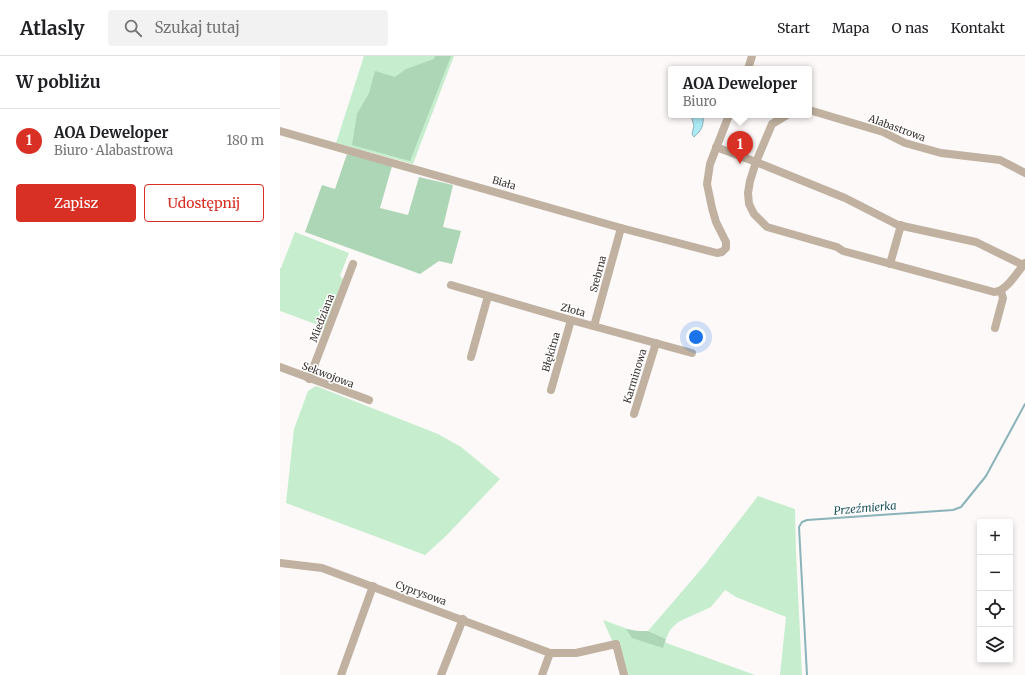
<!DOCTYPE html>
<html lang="pl">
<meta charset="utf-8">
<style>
:root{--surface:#fff;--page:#f2f2f2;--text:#202124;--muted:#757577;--line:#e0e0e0;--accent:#d93025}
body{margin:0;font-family:Merriweather,serif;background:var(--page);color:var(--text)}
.controls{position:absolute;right:12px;bottom:12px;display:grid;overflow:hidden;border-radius:4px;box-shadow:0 2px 6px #0003}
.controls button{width:36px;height:36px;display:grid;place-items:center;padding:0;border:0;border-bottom:1px solid var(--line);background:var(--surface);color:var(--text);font:20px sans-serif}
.you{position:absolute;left:416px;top:281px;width:14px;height:14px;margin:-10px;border:3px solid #fff;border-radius:50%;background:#1a73e8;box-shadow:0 0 0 6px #1a73e833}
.badge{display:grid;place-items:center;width:26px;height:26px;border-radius:50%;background:var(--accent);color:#fff;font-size:13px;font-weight:700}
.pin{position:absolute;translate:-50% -33px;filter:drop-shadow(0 1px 2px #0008)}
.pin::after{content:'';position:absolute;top:21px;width:14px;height:12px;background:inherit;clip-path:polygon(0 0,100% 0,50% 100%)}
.popup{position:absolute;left:388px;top:10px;width:144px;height:52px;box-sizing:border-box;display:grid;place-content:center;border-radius:4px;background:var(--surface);filter:drop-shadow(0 1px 3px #0005);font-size:13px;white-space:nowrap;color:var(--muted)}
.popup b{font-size:15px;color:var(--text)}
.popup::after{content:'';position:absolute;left:50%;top:100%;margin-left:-8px;border:8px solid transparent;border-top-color:var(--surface)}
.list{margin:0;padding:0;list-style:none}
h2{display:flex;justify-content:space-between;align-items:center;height:52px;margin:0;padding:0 16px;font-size:17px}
h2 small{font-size:13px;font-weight:400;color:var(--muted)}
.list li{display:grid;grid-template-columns:26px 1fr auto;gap:12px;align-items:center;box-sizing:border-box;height:64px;padding:0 16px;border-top:1px solid var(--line)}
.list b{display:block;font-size:15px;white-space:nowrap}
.list p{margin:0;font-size:13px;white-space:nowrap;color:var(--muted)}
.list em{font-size:13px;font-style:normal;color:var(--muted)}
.actions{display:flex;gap:8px;padding:12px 16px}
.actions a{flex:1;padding:9px 0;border:1px solid var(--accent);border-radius:4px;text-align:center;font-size:14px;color:var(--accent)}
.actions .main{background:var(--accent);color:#fff}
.icon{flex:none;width:22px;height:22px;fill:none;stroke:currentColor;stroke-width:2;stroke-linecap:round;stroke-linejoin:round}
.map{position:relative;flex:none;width:745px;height:619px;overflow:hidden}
header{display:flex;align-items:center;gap:24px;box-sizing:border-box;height:56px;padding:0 20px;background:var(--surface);border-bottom:1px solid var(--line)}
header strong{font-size:19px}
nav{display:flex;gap:22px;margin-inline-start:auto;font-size:14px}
.search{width:280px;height:36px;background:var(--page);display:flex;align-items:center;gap:10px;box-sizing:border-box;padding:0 14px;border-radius:4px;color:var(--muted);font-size:15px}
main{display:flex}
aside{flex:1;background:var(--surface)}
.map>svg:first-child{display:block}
</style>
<header>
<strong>Atlasly</strong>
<div class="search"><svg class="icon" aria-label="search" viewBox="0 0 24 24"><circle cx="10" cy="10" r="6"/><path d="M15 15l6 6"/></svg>Szukaj tutaj</div>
<nav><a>Start</a><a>Mapa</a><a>O nas</a><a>Kontakt</a></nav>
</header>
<main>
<aside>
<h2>W pobliżu<small></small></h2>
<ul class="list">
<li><span class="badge">1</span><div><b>AOA Deweloper</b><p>Biuro · Alabastrowa</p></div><em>180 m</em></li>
</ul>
<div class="actions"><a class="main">Zapisz</a><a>Udostępnij</a></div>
</aside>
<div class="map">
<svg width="745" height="619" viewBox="0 0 745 619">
<rect width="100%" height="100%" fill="#fdf9f8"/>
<g fill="#c6eece">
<polygon points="84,0 174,0 133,108 56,87"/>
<polygon points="15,176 69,197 60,220 63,223 46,272 0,255 0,212 1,212"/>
<polygon points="36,330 158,378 181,391 220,423 166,480 145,499 6,447 14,373 28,335"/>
<polygon points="478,440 515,453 516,496 522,619 500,619 506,561 456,541 445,534 431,551 398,566 390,574 386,583 368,575 423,511"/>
<polygon points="323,564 475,619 347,619"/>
</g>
<g fill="#acd6b5">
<polygon points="155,0 171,0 130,105 72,89 77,58 89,37 95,15 115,21 126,13 154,3"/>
<polygon points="67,98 112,110 100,152 128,159 139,121 173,129 163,171 181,175 172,208 159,205 140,218 25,176 42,129 55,133"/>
<polygon points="346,573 358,575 368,575 386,583 383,592 352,582"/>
</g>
<path fill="#aceaf5" stroke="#8ab3ba" d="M411 59H423C424 69 422 74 414 81L412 78 414 70Z"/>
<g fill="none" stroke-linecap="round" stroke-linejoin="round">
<polyline stroke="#8ab3ba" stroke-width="2" points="527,619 519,471 522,466 527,464 673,454 681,451 706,420 745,348"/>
<g stroke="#c0b1a0" stroke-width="8">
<polyline points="468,13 472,0"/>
<polyline points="529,54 603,76 625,87 661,97 720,104 745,117"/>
<path d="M507 59 492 68 476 106 470 125 468 137 469 148 474 158 487 171 557 191 563 195 714 236C726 236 738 215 745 207"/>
<polyline points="0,75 341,172 437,197 442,196 446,192 446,186 436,166 432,152 427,128 430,108 449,59"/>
<polyline points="436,91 476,106 565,142 618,169 696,186 743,209"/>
<polyline points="610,208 621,169"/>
<polyline points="171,229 291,264 412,297"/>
<polyline points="314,270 341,172"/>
<polyline points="715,272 723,242 721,235"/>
<polyline points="191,301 208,240"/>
<polyline points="0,311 89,344"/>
<polyline points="29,323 73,208"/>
<polyline points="271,334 291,264"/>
<polyline points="354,358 376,287"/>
<polyline points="0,507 42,512 270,597 296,597 336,588 344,619"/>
<polyline points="61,619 93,530"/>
<polyline points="161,619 183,563"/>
<polyline points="262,619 270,597"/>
</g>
</g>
<g text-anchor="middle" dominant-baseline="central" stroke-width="3" stroke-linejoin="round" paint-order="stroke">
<g font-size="10" fill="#3b3431" stroke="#fff">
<text transform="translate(617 72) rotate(20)">Alabastrowa</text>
<text transform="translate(224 127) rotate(16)">Biała</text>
<text transform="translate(318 218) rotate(-75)">Srebrna</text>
<text transform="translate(293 254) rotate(15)">Złota</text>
<text transform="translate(42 262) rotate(-69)">Miedziana</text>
<text transform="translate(271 296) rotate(-74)">Błękitna</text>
<text transform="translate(48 319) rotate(21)">Sekwojowa</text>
<text transform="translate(355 320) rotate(-73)">Karminowa</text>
<text transform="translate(141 537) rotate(20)">Cyprysowa</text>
</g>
<g font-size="11" font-style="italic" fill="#1c5159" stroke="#fff">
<text transform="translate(585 452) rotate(-5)">Przeźmierka</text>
</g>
</g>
</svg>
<div class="controls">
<button>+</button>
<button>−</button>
<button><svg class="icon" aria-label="locate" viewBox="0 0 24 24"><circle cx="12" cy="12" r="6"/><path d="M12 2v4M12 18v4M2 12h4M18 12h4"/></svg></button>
<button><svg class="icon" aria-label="layers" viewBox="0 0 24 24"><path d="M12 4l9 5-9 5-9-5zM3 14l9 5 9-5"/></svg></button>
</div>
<div class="you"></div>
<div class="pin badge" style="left:460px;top:108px">1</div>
<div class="popup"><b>AOA Deweloper</b>Biuro</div>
</div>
</main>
